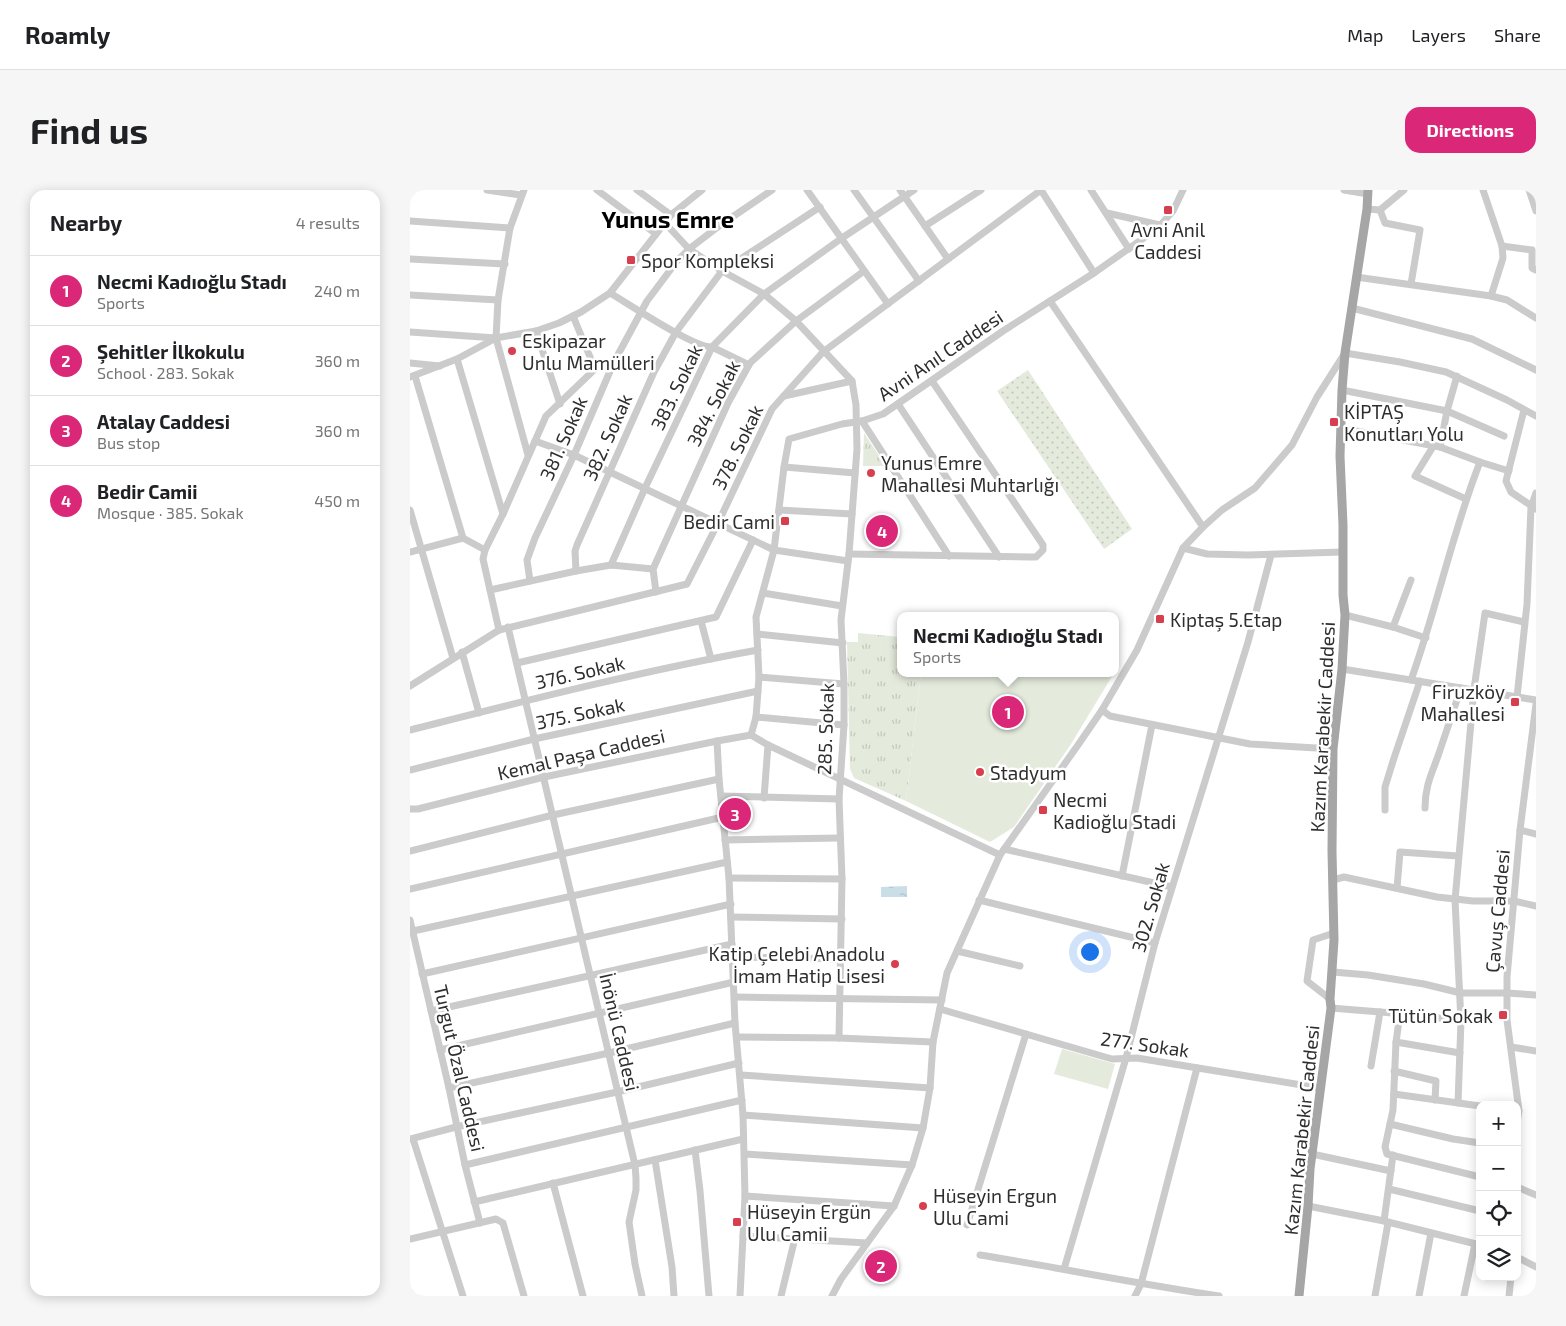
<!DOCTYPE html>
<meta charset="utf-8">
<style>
:root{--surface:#fff;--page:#f6f6f6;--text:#202124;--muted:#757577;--line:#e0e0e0;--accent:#db2777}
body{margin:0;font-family:"Exo 2",sans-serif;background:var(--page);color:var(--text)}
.controls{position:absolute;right:15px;bottom:15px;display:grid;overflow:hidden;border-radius:10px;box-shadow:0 2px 12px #0003}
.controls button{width:45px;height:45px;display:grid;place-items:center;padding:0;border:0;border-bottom:1px solid var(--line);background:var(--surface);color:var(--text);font:25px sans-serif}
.you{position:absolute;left:679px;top:761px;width:18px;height:18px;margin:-12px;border:4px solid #fff;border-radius:50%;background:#1a73e8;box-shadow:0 0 0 8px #1a73e833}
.badge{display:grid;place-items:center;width:32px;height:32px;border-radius:50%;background:var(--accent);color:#fff;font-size:16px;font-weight:700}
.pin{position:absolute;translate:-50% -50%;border:2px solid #fff;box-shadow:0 1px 5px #0006}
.popup{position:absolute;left:487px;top:422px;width:222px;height:65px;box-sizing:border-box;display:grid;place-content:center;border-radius:10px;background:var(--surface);filter:drop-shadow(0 1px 4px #0005);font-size:16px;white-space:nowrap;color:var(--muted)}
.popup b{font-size:19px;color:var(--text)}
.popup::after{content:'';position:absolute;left:50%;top:100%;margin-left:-10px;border:10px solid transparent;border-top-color:var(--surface)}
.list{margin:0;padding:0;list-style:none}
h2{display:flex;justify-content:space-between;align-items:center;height:65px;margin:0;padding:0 20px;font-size:21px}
h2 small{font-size:16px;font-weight:400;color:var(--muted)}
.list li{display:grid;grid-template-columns:32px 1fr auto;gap:15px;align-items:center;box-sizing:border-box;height:70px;padding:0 20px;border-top:1px solid var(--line)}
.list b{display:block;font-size:19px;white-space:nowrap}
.list p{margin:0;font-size:16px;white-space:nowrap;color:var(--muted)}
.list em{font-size:16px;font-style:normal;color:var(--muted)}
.icon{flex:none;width:28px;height:28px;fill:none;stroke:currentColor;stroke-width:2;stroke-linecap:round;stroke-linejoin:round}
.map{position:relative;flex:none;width:1126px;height:1106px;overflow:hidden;border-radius:15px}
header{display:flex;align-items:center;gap:30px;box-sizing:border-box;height:70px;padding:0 25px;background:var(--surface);border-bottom:1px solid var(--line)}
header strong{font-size:24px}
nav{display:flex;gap:28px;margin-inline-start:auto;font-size:18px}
.intro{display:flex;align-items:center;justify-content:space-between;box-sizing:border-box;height:120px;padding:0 30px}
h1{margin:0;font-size:35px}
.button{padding:12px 22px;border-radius:15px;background:var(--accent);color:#fff;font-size:18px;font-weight:700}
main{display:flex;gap:30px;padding:0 30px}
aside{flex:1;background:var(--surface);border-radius:15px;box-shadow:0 2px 12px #0003}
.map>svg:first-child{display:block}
</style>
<header>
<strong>Roamly</strong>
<nav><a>Map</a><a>Layers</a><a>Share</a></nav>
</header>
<div class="intro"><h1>Find us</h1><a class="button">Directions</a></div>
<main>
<aside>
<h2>Nearby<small>4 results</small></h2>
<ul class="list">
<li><span class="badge">1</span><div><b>Necmi Kadıoğlu Stadı</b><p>Sports</p></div><em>240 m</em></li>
<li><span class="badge">2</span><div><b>Şehitler İlkokulu</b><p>School · 283. Sokak</p></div><em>360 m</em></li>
<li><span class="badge">3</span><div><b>Atalay Caddesi</b><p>Bus stop</p></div><em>360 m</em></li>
<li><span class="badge">4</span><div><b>Bedir Camii</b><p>Mosque · 385. Sokak</p></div><em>450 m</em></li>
</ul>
</aside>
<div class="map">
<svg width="1126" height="1106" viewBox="0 0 1126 1106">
<defs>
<pattern id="grass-dots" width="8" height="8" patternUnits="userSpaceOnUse" patternTransform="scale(1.25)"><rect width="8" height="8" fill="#e4eadc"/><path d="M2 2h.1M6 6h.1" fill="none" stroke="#c4c9bd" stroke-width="1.8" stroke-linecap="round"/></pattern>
<pattern id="park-tufts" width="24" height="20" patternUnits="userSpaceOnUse" patternTransform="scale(1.25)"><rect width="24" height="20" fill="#e4eadc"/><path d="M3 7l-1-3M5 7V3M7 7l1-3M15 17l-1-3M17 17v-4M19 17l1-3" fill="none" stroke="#c4c9bd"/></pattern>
<pattern id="water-ripples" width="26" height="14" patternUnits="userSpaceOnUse" patternTransform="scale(1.25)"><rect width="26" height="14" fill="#cadee8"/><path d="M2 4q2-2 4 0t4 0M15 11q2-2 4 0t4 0" fill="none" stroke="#aebfc7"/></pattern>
</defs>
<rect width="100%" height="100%" fill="#fff"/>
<polygon fill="url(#grass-dots)" points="618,180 722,339 694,359 587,201"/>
<g fill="url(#park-tufts)">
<polygon points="454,243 476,276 453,276"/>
<polygon points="448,443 490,447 490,483 511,483 496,611 444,588 440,579 437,452 448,452"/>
</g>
<g fill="#e4eadc">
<polygon points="511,483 704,483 661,554 604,637 580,652 496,611"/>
<polygon points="652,859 705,874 698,899 644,884"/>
</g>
<polygon fill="url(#water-ripples)" points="497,696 497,707 471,707 471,697"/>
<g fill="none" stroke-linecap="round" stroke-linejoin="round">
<g stroke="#cbcbcb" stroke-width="7">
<polyline points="77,0 111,5"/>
<polyline points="114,0 100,38 88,110 86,148 118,265"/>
<polyline points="187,0 246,44"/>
<polyline points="227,0 261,25"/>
<polyline points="397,0 478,114"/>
<polyline points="444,0 509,91"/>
<polyline points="490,0 538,69"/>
<polyline points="631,0 684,83"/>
<polyline points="681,0 719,59"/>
<polyline points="934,0 958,4"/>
<polyline points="1073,0 1092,56 1093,68 1081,106"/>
<polyline points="1119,0 1126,21"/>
<polyline points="957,19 970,20 994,0"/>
<polyline points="970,20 975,33 1010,40 1001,94"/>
<polyline points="697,23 750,35"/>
<polyline points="0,31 100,38"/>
<polyline points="255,33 279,59 312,81 354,104 386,131 442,191 446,215 447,259 439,364 431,430 434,494 434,535 429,609 432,689 429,848"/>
<polyline points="515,36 571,0"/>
<polyline points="1092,56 1122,60 1122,78 1126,80"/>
<polyline points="0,69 95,74"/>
<polyline points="946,87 1081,106 1097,110 1126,128"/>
<path d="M200 103C219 114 284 158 302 157L339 175"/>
<polyline points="0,105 88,110"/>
<polyline points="640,111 793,337"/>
<polyline points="942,118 1062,149 1126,180"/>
<polyline points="163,126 185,179"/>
<polyline points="126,141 150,214"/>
<polyline points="0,142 86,148"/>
<polyline points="47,169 93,324"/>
<polyline points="0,173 30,176"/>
<polyline points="5,186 53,348"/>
<polyline points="0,187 47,169 86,148 126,141 149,133 171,122 200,103 261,25 292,0"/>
<polyline points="932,200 1037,221 1094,246"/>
<polyline points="374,206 442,191"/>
<polyline points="488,214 589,367"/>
<polyline points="1114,220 1096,291 1101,302 1126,319"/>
<polyline points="452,231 539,366"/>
<polyline points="931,238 1030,257 1070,272 1099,281"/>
<polyline points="125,251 164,265 364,360 438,371"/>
<polyline points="1024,255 1005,286 1056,309"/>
<polyline points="1030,257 1037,221 1047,186"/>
<polyline points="374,277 445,283"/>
<polyline points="0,320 43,468"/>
<polyline points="369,320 442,324"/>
<polyline points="773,358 797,364 838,365 932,362"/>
<polyline points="0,362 53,348 75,360"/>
<polyline points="439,364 620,367 626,367 633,360 633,355 522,191"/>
<polyline points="201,375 235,298 302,157 354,104 432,48 504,0"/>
<polyline points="166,381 165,361 167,355 244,182 266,142 312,81 410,17"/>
<polyline points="120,391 117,370 125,348 164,265 204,172 237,111 267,71 279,59 309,36 362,0"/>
<polyline points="80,400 166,381 201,375 243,379"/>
<polyline points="246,402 243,379 318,213 340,173 386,131 454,81"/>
<polyline points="353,403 432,416"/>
<polyline points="935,425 983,437 1016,448"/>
<polyline points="291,431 301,469"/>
<polyline points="98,437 225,975 226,988 226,1000 219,1032 225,1074 232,1106"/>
<polyline points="983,437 1001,390"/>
<polyline points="89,440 73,369 75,360 93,324 136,226 185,179 202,176"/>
<polyline points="347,444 433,453"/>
<polyline points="52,462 69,523"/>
<polyline points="107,473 306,427 343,350"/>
<polyline points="932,479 1126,510"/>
<polyline points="349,487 434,494"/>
<path d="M1001 490C1027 418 1042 343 1070 272"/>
<polyline points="0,496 89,440 277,394 308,333 362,219 413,162 631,0"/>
<polyline points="1107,507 1117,414 1121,317 1126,303"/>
<polyline points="692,520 700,526 840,554 923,559"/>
<polyline points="346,527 434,535"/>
<path d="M0 540C115 511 231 481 348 460"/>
<polyline points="341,545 346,527 349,487 346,427 364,360 374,277 379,249 432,234 452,231 473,224 593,141 684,83 748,38 763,21 773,0"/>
<polyline points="341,545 358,555 590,665"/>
<polyline points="307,551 309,589 319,688 325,833 333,925 335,1006 330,1106"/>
<polyline points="0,580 124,549 348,501"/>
<polyline points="311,606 429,609"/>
<polyline points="354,608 358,555"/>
<path d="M1015 618C1015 597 1021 585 1028 566 1036 543 1043 521 1051 498"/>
<polyline points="0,619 8,619 134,587 307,551 341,545"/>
<polyline points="975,620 975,597 984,568 1010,491"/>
<polyline points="1110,640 1126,644"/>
<polyline points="315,650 430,648"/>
<polyline points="594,659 762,697"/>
<polyline points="0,661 143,625 309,589"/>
<polyline points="712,686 742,535"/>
<polyline points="319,688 432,689"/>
<polyline points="923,690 934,687 1027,707 1063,711 1104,711 1126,716"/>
<polyline points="987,698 990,662 1048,666"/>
<polyline points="0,699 313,627"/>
<polyline points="569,710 745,753"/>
<polyline points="321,727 432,729"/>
<polyline points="0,730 39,898 55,975 70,1033"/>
<polyline points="3,741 317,672"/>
<polyline points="547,761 610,776"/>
<polyline points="322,767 430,769"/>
<polyline points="923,782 958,785 1014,794 1051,803 1097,803 1126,805"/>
<polyline points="12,784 321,714"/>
<polyline points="325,807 532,810"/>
<polyline points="920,809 897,791 903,750 924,743"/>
<polyline points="921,818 1007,825 1051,831"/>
<polyline points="530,819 702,869 727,868 910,898"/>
<polyline points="21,821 322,754"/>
<polyline points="990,824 986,852 983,920 975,957 977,964 1070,987"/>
<polyline points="327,847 429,848 523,852"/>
<polyline points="986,852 1050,863"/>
<polyline points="1101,857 1126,861"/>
<polyline points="30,860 324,792"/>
<polyline points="961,876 970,822"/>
<polyline points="984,881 1026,891 1025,910"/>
<polyline points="331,885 520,898"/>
<polyline points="39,898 199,863 325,833"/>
<polyline points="984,904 1070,916"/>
<polyline points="1048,913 1051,831 1045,710 1064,499 1075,423 1114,432"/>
<polyline points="333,925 513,938"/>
<polyline points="1107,932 1109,921 1097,830 1097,787 1110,640 1126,514"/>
<polyline points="980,934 1043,949 1070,953"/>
<polyline points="0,949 46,937 207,902 329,873"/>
<polyline points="3,949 53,1106"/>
<polyline points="285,960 290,1001 299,1106"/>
<polyline points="335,964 502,975"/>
<polyline points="902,964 981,981"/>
<polyline points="245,970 262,1077 264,1106"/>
<polyline points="55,975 332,910"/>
<polyline points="143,993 173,1106"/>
<polyline points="1107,997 1126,1005"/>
<polyline points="979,999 1070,1021"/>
<polyline points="335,1006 484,1016"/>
<polyline points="64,1012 333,949"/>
<polyline points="898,1016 974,1031 1070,1055"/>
<polyline points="974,1031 983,965"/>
<polyline points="557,1035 616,844"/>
<polyline points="333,1046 457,1053"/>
<polyline points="0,1049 86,1029 93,1033 114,1106"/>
<path d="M570 1065C650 1078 729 1094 809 1106"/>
<polyline points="1107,1067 1126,1077"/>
<polyline points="654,1079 716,868 745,753 838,452 861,365"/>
<polyline points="371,1106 385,1048"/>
<polyline points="422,1106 431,1089 484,1016 502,975 513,938 520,898 523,852 537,783 590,665 668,555 692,520 727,460 773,358 793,337 812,320 845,298 882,255 907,207 935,163 990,172 1036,182 1097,210 1126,226"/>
<polyline points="725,1106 731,1094 787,878"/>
<polyline points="965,1106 978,1033"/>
<polyline points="1009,1106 1021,1043"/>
<polyline points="1054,1106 1065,1054"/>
<polyline points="1099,1106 1101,1087"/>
</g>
<polyline stroke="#a6a6a6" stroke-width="9" points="889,1106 898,1016 900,979 921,818 920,809 924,750 922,661 923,559 932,479 935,425 933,405 933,335 930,266 932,200 935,163 957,19 958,0"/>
</g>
<g fill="#d73e4e" stroke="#fff" stroke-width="2">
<rect x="753" y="15" width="10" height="10" rx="2.5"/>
<rect x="216" y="65" width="10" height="10" rx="2.5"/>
<circle cx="102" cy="161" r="5"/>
<rect x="919" y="227" width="10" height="10" rx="2.5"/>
<circle cx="461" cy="283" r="5"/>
<rect x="370" y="326" width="10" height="10" rx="2.5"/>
<rect x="745" y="424" width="10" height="10" rx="2.5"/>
<rect x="1100" y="507" width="10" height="10" rx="2.5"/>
<circle cx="570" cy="582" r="5"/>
<rect x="628" y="615" width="10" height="10" rx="2.5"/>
<circle cx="485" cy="774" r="5"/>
<rect x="1088" y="820" width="10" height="10" rx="2.5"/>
<circle cx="513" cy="1016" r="5"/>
<rect x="322" y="1027" width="10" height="10" rx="2.5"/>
</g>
<g text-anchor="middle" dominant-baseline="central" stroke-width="5" stroke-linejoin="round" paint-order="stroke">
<g font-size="19" fill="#2e2e2e" stroke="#fff" text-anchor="start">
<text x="758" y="39" text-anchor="middle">Avni Anil<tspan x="758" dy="22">Caddesi</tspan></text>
<text x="231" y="70">Spor Kompleksi</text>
<text x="112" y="150">Eskipazar<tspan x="112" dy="22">Unlu Mamülleri</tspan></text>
<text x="934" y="221">KİPTAŞ<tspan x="934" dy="22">Konutları Yolu</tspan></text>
<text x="471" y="272">Yunus Emre<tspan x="471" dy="22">Mahallesi Muhtarlığı</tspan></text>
<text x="365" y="331" text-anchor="end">Bedir Cami</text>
<text x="760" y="429">Kiptaş 5.Etap</text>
<text x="1095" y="501" text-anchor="end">Firuzköy<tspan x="1095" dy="22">Mahallesi</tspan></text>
<text x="580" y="582">Stadyum</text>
<text x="643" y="609">Necmi<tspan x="643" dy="22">Kadioğlu Stadi</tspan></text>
<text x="475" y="763" text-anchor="end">Katip Çelebi Anadolu<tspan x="475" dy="22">İmam Hatip Lisesi</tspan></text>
<text x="1083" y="825" text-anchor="end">Tütün Sokak</text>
<text x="523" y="1005">Hüseyin Ergun<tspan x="523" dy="22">Ulu Cami</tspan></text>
<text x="337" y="1021">Hüseyin Ergün<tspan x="337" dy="22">Ulu Camii</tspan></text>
</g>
<g font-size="19" fill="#2e2e2e" stroke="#fff">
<text transform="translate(530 165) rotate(-34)">Avni Anıl Caddesi</text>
<text transform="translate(266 197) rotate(-64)">383. Sokak</text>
<text transform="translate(303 213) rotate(-63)">384. Sokak</text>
<text transform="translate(197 247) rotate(-66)">382. Sokak</text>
<text transform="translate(153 248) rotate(-66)">381. Sokak</text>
<text transform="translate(327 257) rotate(-64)">378. Sokak</text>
<text transform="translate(170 482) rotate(-13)">376. Sokak</text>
<text transform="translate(170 523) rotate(-12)">375. Sokak</text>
<text transform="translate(912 537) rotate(-87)">Kazım Karabekir Caddesi</text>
<text transform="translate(415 539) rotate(-88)">285. Sokak</text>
<text transform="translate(171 564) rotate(-13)">Kemal Paşa Caddesi</text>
<text transform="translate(740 717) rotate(-74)">302. Sokak</text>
<text transform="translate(1087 721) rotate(-85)">Çavuş Caddesi</text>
<text transform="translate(210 842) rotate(77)">İnönü Caddesi</text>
<text transform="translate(735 854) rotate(8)">277. Sokak</text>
<text transform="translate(50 878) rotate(77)">Turgut Özal Caddesi</text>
<text transform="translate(891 940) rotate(-84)">Kazım Karabekir Caddesi</text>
</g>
<g font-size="24" font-weight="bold" fill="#000" stroke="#fff">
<text x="258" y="28">Yunus Emre</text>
</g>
</g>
</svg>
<div class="controls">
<button>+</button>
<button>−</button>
<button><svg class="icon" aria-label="locate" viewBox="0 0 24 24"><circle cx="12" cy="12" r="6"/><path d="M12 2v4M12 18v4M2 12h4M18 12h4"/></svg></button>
<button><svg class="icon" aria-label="layers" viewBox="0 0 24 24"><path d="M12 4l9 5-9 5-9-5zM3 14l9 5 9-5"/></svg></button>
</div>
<div class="you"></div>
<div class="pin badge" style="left:598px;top:522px">1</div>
<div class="popup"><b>Necmi Kadıoğlu Stadı</b>Sports</div>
<div class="pin badge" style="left:471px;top:1076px">2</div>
<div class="pin badge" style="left:325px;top:624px">3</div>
<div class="pin badge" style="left:472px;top:341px">4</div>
</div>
</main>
